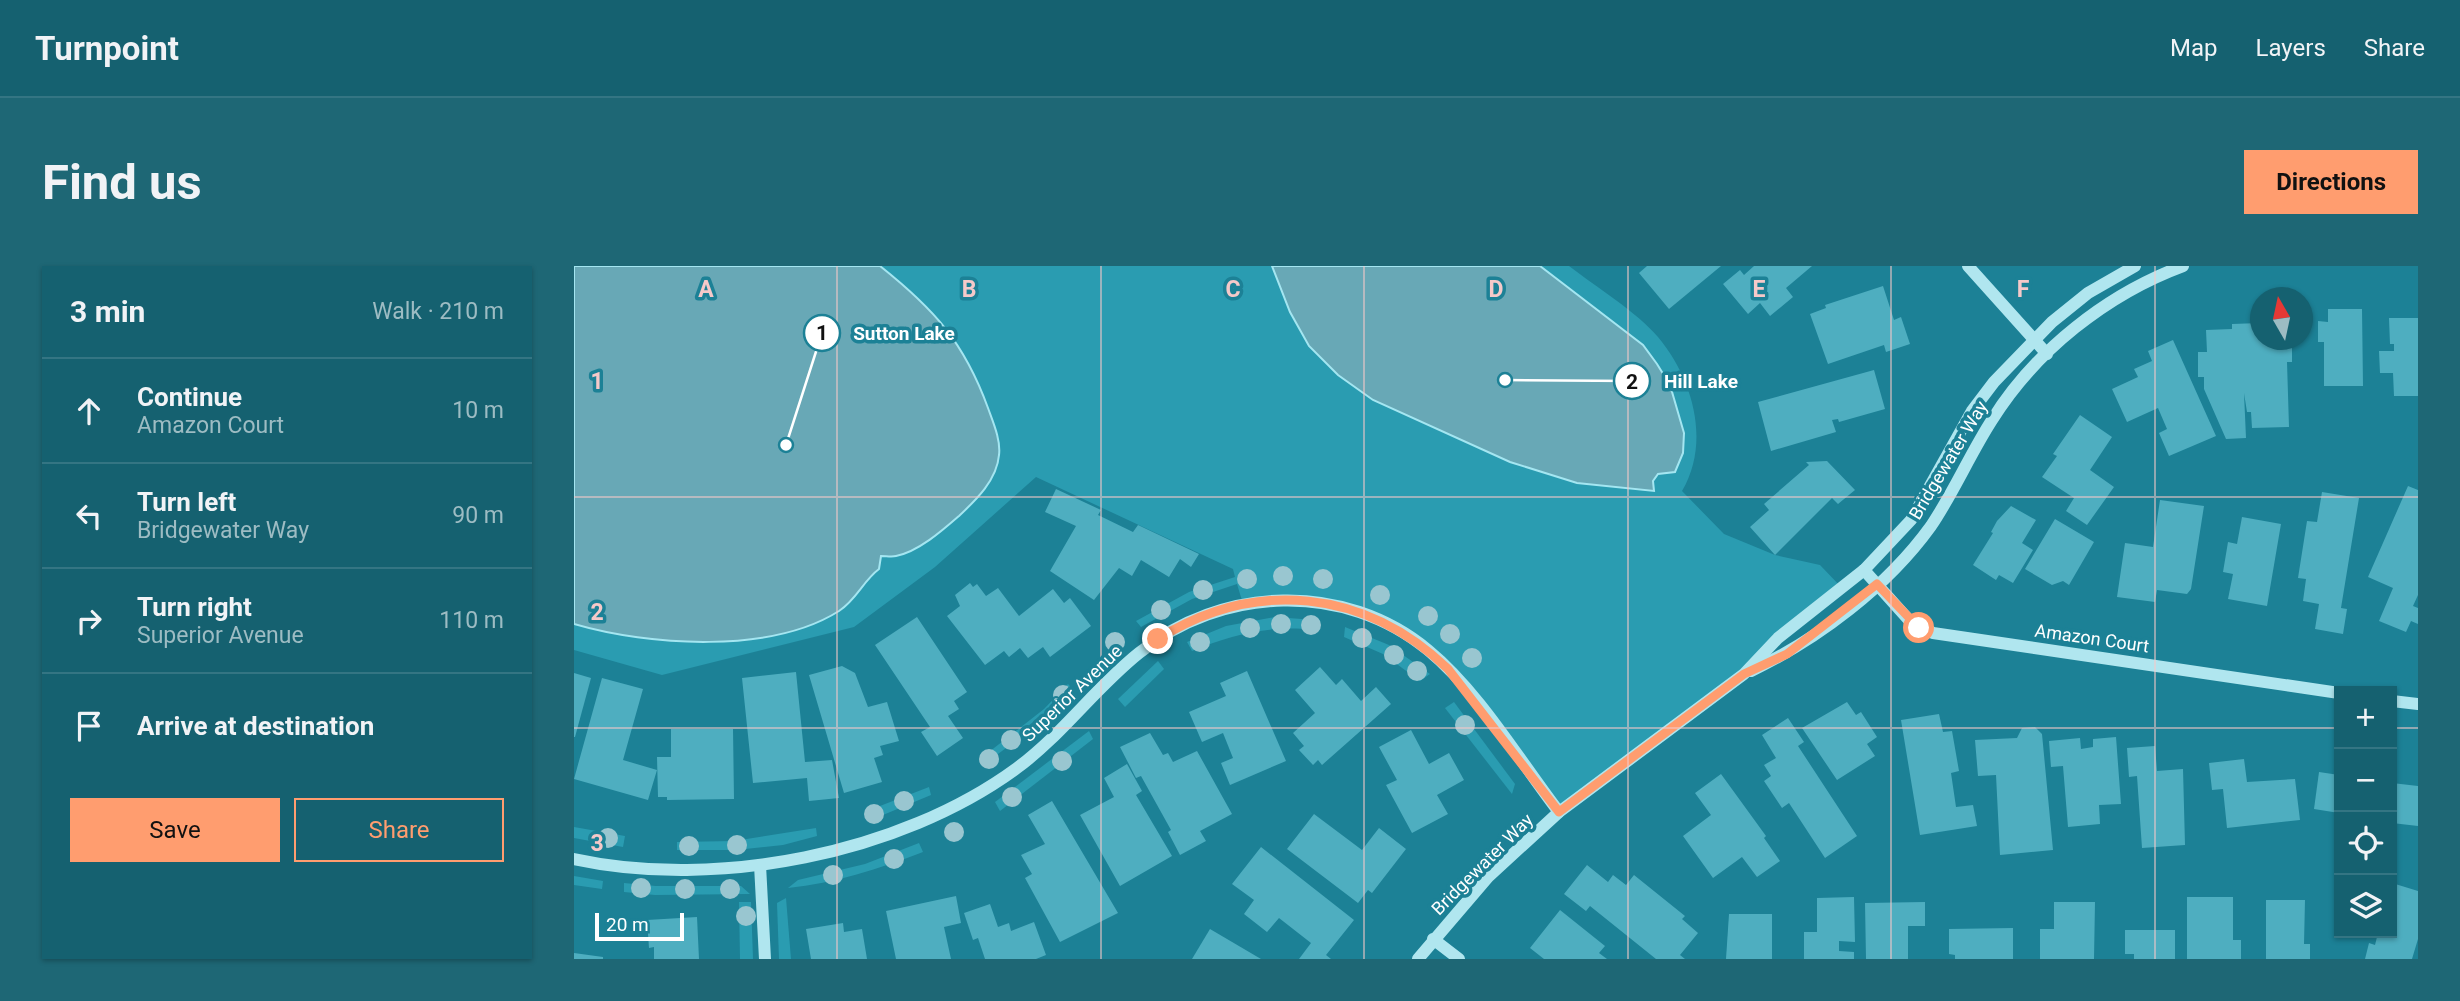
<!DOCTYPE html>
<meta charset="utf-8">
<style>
:root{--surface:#156170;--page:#1e6775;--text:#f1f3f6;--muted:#9dbcc3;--line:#347583;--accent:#ff9d6f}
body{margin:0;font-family:Roboto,sans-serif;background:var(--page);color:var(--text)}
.controls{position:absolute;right:21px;bottom:21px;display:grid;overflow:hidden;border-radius:0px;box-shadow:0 2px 5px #0004}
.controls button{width:63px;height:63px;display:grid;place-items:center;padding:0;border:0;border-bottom:2px solid var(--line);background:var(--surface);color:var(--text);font:35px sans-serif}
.compass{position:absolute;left:1676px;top:21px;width:63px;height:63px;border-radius:50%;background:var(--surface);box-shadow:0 2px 5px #0004;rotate:351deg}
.scale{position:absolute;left:21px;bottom:18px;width:89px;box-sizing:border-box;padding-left:7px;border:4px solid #fff;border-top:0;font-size:19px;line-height:24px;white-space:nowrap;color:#fff;-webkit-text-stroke:5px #1c8196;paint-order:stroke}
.stop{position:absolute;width:21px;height:21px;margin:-16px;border:5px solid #ff9d6f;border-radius:50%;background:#fff}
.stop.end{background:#ff9d6f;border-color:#fff;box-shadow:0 2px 7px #0008}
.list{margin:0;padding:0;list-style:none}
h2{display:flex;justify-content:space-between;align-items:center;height:91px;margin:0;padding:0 28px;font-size:30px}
h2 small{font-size:23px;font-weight:400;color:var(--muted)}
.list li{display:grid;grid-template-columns:46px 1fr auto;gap:21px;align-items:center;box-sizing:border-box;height:105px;padding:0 28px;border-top:2px solid var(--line)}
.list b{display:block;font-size:26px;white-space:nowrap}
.list p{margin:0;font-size:23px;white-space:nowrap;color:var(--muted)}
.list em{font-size:23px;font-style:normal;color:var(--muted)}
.actions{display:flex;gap:14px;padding:21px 28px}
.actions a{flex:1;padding:16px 0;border:2px solid var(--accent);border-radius:0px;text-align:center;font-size:24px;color:var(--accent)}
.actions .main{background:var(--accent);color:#111}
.icon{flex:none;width:38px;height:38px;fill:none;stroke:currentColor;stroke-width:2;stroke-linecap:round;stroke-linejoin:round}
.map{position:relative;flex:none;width:1844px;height:693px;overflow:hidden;border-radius:0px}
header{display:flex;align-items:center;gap:42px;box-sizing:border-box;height:98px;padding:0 35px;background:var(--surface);border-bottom:2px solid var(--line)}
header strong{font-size:33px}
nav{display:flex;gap:38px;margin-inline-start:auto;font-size:24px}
.intro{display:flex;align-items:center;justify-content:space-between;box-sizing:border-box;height:168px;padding:0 42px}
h1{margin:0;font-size:49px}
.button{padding:18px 32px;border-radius:0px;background:var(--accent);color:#111;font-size:24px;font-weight:700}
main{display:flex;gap:42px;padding:0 42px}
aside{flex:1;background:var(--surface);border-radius:0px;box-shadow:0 2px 5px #0004}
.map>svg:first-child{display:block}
</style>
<header>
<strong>Turnpoint</strong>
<nav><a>Map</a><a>Layers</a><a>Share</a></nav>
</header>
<div class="intro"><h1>Find us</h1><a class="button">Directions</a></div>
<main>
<aside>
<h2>3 min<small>Walk · 210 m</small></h2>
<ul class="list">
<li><svg class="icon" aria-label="ahead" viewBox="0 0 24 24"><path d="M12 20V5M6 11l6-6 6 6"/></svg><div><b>Continue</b><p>Amazon Court</p></div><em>10 m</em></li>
<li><svg class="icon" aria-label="left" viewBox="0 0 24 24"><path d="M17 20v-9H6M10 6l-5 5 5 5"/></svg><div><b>Turn left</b><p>Bridgewater Way</p></div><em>90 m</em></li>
<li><svg class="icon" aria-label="right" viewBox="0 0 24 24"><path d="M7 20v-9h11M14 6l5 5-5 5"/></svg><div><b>Turn right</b><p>Superior Avenue</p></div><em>110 m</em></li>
<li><svg class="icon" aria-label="arrive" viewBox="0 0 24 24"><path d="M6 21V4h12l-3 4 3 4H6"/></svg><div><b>Arrive at destination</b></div></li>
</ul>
<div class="actions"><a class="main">Save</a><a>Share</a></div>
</aside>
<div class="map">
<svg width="1844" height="693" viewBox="0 0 1844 693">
<rect width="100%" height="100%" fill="#1c8196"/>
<g fill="#2a9cb1">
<path d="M0 0H995C1021 20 1064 47 1084 71 1119 113 1137 176 1108 225L1150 268 1201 289 1246 299 1269 323 1170 408 985 546 891 423 832 370 744 335 669 338 663 318 618 333 567 361 562 355 615 326 661 311 659 303 462 211 361 301 280 361 88 409 0 384Z"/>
<path d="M701 351 741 354 740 364C695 359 659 368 618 385L613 376 652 360Z"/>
<polygon points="771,361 815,379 856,408 846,415 809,388 770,371"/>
<polygon points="584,395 590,403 551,441 544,433"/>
<polygon points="494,418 501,426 474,451 409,499 406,493 470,443"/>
<polygon points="880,436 941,518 938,528 871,442"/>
<polygon points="515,465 519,473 426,545 421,536"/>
<polygon points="355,521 357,529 297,554 293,545"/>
<polygon points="0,561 51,570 49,581 0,572"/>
<polygon points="242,562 243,570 209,579 162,584 103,584 103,576 160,575"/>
<path d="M345 577 349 586C305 603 261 617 214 622L224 614 291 598Z"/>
<polygon points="0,610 29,615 28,623 0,619"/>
<polygon points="50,617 82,620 167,620 176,628 81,629 50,626"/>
<polygon points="212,632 217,693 205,693 203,637"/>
<polygon points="165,636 177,636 179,693 166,693"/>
</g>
<g fill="#68a8b6" stroke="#a4e6f1" stroke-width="2">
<path d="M0 0H306C360 43 390 76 414 142 419 156 427 174 425 189 423 214 402 234 385 250 369 264 344 286 322 290 318 291 312 290 307 290L305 303C289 315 283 333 265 345 197 388 75 380 0 358Z"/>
<polygon points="698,0 966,0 1069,79 1083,98 1096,119 1110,167 1109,187 1101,206 1084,208 1079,215 1080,225 1003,217 936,196 799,134 764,109 735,80 716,46"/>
</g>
<g fill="#4eaec0">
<polygon points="1073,0 1147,0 1095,43 1065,7"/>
<polygon points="1180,0 1238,0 1212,22 1219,31 1196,50 1186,37 1174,48 1149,18 1166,4 1170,9"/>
<polygon points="1309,20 1320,54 1327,51 1336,78 1312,86 1310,79 1254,98 1236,48 1252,42 1251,39"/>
<polygon points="1754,43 1788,43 1789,120 1750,120 1750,76 1744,76 1744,55 1754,56"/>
<polygon points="1815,52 1844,52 1844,130 1820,130 1819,107 1806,107 1805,85 1820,85 1820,78 1816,78"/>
<polygon points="1686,57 1686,74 1718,74 1718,96 1713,96 1715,161 1678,162 1677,146 1673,146 1670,127 1672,172 1652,173 1630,123 1630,111 1624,111 1624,86 1633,86 1632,64 1658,63 1658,58"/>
<polygon points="1599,74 1642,170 1595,190 1585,167 1593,163 1584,142 1553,156 1538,123 1564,111 1560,103 1578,95 1574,85"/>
<polygon points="1300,104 1311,143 1265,156 1264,153 1258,154 1262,166 1197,185 1184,136"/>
<polygon points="1506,149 1538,171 1516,204 1540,221 1513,259 1492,245 1500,232 1468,211 1483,190 1479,188"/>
<polygon points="1253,195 1281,224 1264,238 1258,232 1201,289 1176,261 1195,244 1190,238 1235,199 1232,196"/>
<polygon points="1834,220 1844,224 1844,329 1839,340 1844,342 1844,358 1837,355 1832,366 1805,355 1819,322 1794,311"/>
<polygon points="482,223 527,244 524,249 559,266 564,259 625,288 617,301 606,293 595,311 567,294 558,310 545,302 520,334 476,305 502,260 471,246"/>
<polygon points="1748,226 1785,232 1767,342 1773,343 1769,368 1741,363 1745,338 1729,335 1732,313 1724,312 1733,255 1743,256"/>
<polygon points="1586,234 1630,240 1617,323 1613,328 1583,324 1581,336 1543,331 1551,277 1579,281"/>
<polygon points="1437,240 1462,254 1448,277 1459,284 1439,317 1425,309 1422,314 1399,299 1419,267 1417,266 1423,255"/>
<polygon points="1668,251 1707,258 1693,340 1654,333 1659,308 1649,306 1654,276 1663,278"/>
<polygon points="1481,253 1520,276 1495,319 1489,315 1478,319 1451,303"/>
<polygon points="396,317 399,321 403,318 412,330 424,322 445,350 479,323 490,337 496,332 517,360 476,391 469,381 454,392 446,382 435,391 430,385 411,399 373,350 386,340 381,329"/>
<polygon points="343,351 393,426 380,435 385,443 374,450 389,472 363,490 347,466 356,461 301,379"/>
<polygon points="268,400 281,407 294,441 313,436 325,475 306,480 309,489 300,492 308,516 270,527 235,409"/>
<polygon points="746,401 762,419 768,413 787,435 802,421 817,438 748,499 744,494 739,499 725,484 730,480 719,467 741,447 721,424"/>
<polygon points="673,405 712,495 656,519 647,497 659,492 649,467 628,476 615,446 652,430 646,417"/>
<polygon points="222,406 231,496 258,494 265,532 235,535 233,512 179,517 168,412"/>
<polygon points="0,407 17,412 1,471 0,471"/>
<polygon points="28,412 69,423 49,494 83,504 74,534 0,513"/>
<polygon points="1273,436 1282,449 1287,446 1303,471 1293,478 1301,490 1263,514 1228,462"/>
<polygon points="1365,448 1369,466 1378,465 1385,505 1377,507 1382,541 1399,539 1403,560 1346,569 1327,454"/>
<polygon points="1214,452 1230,476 1224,480 1283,570 1251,592 1215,537 1208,542 1190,515 1197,510 1190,499 1202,492 1188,469"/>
<polygon points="1461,461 1468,468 1479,584 1426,589 1422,509 1404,510 1401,474 1443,472 1448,462"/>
<polygon points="97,463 159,463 160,533 93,534 93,531 84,531 83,491 97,491"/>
<polygon points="837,464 855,498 875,487 890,514 863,529 874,548 838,567 812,519 823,514 805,481"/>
<polygon points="576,467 589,489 594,487 599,496 623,485 658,548 626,565 632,575 606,589 594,566 597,564 567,510 562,512 546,481"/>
<polygon points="1542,471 1547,538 1525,539 1526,558 1494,561 1489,500 1477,501 1475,475 1506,472 1507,483 1519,481 1519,473"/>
<polygon points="1581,480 1583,505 1609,503 1611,579 1568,582 1563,510 1555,511 1553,482"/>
<polygon points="1670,493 1673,516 1721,513 1726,554 1653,562 1649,523 1638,524 1635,497"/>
<polygon points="553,498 568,525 562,529 598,590 546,620 506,549 540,531 530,512"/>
<polygon points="1745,506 1765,509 1765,547 1740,543"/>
<polygon points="1147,508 1192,570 1190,572 1206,595 1183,611 1168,591 1139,612 1109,570 1137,549 1121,527"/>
<polygon points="1818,517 1844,520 1844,560 1818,557"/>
<polygon points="478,535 544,647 486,676 451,612 458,608 447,589 471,578 454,549"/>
<polygon points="740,548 788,584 805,562 832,583 798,627 794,624 784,637 713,583"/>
<polygon points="687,581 780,654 752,689 757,693 725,693 737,677 705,652 693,666 670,648 680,634 658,618"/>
<polygon points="1013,599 1034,616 1039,609 1052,619 1060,609 1111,650 1108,653 1124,667 1106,689 1111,693 1082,693 1016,640 1012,645 990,628"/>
<polygon points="1818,617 1844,625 1844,673 1838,693 1791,693 1795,677 1801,679 1804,667 1818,667"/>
<polygon points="382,630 387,657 370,661 377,693 322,693 312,645"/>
<polygon points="1280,631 1281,676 1265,675 1265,685 1280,686 1280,693 1230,693 1230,666 1243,666 1243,632"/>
<polygon points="1613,631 1659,631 1659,674 1667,674 1667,693 1613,693"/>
<polygon points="1692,634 1731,634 1730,678 1736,678 1736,693 1692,693"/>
<polygon points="1351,636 1351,660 1334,660 1334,693 1292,693 1291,637"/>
<polygon points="1480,636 1521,636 1520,693 1466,693 1466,663 1480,663"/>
<polygon points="416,638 424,661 435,657 437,665 460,656 472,689 462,693 411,693 404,672 399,674 390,647"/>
<polygon points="986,644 1031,680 1025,687 1033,693 970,693 956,682"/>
<polygon points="1155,648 1198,648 1198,693 1152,693"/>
<polygon points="123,651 125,693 80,693 80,681 75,682 73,654"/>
<polygon points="269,657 270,666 288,663 293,693 237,693 232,663"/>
<polygon points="1439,662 1439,693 1381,693 1381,689 1375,688 1375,663"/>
<polygon points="636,663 687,693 618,693"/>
<polygon points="1551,664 1601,664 1601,693 1560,693 1560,688 1551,688"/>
<polygon points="0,687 29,691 29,693 0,693"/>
</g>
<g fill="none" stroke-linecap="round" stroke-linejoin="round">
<g stroke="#b0e6ef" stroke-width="12">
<polyline points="1394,0 1473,88"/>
<polyline points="1290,304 1334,353 1359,367 1765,427"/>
<path d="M1177 405C1244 373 1313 321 1357 260 1380 226 1396 188 1418 154 1461 85 1533 28 1609 0"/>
<polyline points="1818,435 1844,438"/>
<path d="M0 593C142 624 326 588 443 502 488 469 521 422 565 387 647 320 771 315 854 384 905 426 945 494 985 546"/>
<polyline points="186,599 191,693"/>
<polyline points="859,673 885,693"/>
<polyline points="844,693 914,611 985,546 1170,408 1204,372 1290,304 1337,254 1398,145 1420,116 1478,56 1514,27 1561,0"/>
</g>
</g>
<g fill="#99c6d0">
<circle cx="709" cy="310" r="10"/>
<circle cx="673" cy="313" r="10"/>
<circle cx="749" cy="313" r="10"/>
<circle cx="629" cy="324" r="10"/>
<circle cx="806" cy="329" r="10"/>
<circle cx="587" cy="344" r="10"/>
<circle cx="854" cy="350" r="10"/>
<circle cx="707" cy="358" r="10"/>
<circle cx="737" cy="359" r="10"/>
<circle cx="676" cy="362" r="10"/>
<circle cx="876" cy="368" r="10"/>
<circle cx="788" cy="372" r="10"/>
<circle cx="541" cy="376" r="10"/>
<circle cx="626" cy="376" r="10"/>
<circle cx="820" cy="389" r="10"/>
<circle cx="898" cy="392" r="10"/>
<circle cx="843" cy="405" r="10"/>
<circle cx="489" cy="429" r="10"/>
<circle cx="891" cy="459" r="10"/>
<circle cx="437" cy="474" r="10"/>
<circle cx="415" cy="493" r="10"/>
<circle cx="488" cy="495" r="10"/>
<circle cx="438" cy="531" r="10"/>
<circle cx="330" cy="535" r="10"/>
<circle cx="300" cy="548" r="10"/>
<circle cx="380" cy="566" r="10"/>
<circle cx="34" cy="572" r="10"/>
<circle cx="163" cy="579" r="10"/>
<circle cx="115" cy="580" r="10"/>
<circle cx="320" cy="593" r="10"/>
<circle cx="259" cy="609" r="10"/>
<circle cx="67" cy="622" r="10"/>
<circle cx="111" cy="623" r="10"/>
<circle cx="156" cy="623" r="10"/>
<circle cx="172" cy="650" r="10"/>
</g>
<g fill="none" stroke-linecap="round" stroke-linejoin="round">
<path stroke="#ff9d6f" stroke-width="9" d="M584 373C681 312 791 323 874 403L985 546 1170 408 1213 388 1303 318 1345 362"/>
</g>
<path fill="none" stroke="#f5c9c9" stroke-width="2" stroke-opacity="0.55" d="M263 0V693M527 0V693M790 0V693M1054 0V693M1317 0V693M1581 0V693M0 231H1844M0 462H1765M1818 462H1844"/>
<g text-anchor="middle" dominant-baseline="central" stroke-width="7" stroke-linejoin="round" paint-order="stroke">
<g font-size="18" fill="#fff" stroke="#1c8196">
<text transform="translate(1374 194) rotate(-59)">Bridgewater Way</text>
<text transform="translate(1518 372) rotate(8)">Amazon Court</text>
<text transform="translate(498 427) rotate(-44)">Superior Avenue</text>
<text transform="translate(908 598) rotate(-45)">Bridgewater Way</text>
</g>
</g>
<g font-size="23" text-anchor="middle" font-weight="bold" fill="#f5c9c9" stroke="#1c8196" stroke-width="7" stroke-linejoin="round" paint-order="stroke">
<text x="132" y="31">A</text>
<text x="395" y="31">B</text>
<text x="659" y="31">C</text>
<text x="922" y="31">D</text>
<text x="1185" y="31">E</text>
<text x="1449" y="31">F</text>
<text x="23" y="123">1</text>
<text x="23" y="354">2</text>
<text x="23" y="585">3</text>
</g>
<path fill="none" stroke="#fff" stroke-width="2.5" d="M212 179L248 67M931 114L1058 115"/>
<g fill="#fff" stroke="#1c8196" stroke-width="2.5">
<circle cx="212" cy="179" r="7"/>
<circle cx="931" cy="114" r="7"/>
<circle cx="248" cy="67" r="18"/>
<circle cx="1058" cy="115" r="18"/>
</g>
<g font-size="21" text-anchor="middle" font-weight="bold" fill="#111">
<text x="248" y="74">1</text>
<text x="1058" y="123">2</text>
</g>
<g font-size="19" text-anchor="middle" font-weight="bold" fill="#fff" stroke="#1c8196" stroke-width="7" stroke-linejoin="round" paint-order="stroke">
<text x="330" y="74">Sutton Lake</text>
<text x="1127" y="122">Hill Lake</text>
</g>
</svg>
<div class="controls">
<button>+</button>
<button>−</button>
<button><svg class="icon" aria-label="locate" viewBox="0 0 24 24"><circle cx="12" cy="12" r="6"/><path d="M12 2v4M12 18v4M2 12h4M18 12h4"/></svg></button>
<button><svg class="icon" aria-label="layers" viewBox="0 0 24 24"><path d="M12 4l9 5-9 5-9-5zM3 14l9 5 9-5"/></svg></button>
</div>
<svg class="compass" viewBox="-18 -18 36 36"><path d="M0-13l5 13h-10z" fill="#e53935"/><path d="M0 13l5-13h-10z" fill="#9dbcc3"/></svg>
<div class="scale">20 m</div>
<div class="stop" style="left:1345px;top:362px"></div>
<div class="stop end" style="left:584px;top:373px"></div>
</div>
</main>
